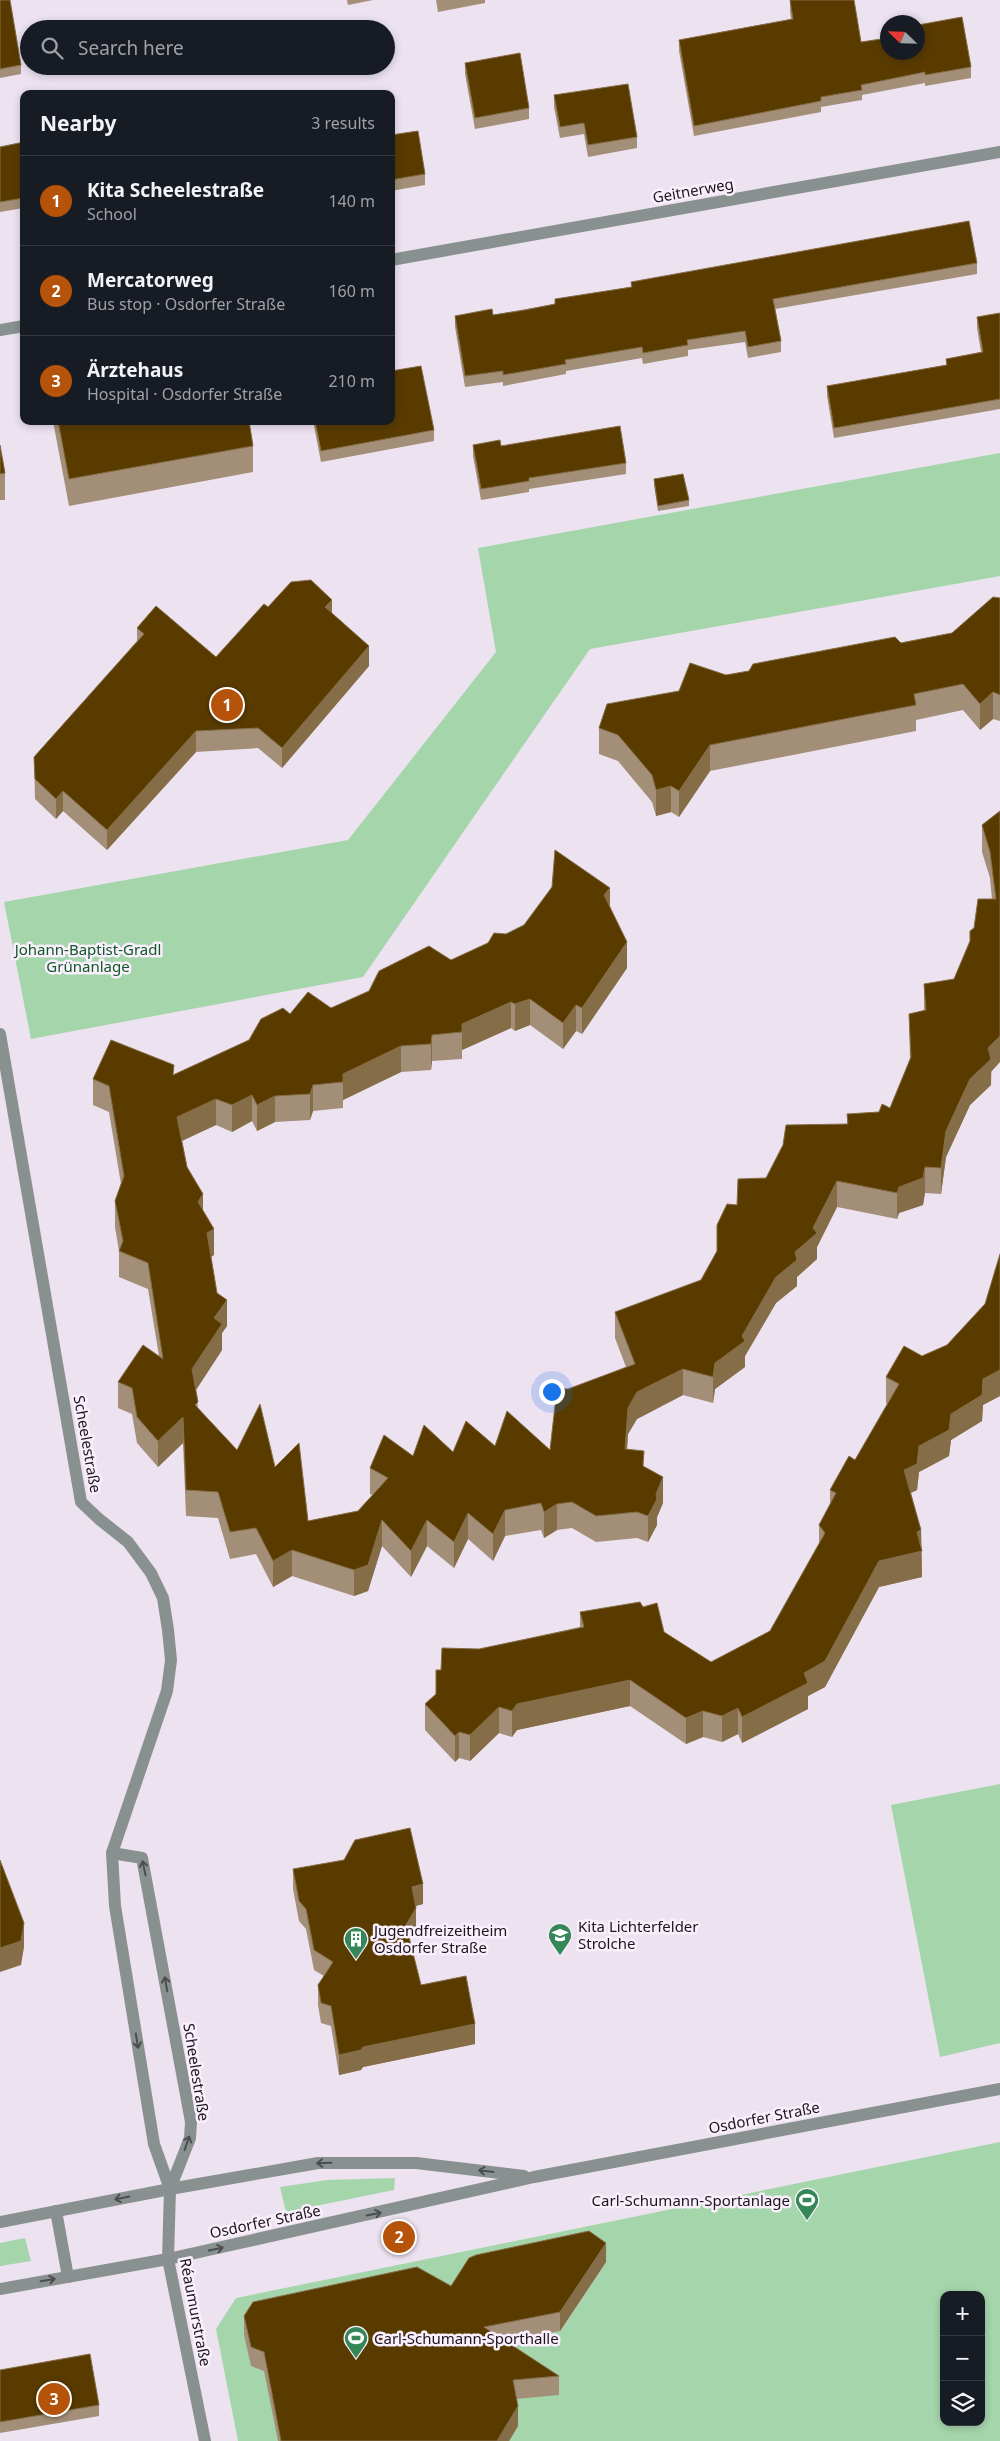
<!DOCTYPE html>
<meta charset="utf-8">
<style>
:root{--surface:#171b24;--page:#242831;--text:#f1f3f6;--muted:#9ea1a6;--line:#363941;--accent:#b45309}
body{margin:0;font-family:"Noto Sans",sans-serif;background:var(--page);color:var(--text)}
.controls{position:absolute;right:15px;bottom:15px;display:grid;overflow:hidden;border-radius:10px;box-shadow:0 2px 8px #0003}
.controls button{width:45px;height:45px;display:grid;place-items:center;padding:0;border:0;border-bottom:1px solid var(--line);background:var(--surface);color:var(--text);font:25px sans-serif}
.compass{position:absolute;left:880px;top:15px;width:45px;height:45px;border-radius:50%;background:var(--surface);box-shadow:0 2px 8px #0003;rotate:293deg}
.you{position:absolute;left:551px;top:1391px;width:18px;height:18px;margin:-12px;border:4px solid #fff;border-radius:50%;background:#1a73e8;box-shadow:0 0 0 8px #1a73e833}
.badge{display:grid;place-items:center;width:32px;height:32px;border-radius:50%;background:var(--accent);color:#fff;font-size:16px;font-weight:700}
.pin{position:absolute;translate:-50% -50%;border:2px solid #fff;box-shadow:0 1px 5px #0006}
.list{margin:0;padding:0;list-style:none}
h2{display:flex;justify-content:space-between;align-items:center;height:65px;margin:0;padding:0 20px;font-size:21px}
h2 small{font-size:16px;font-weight:400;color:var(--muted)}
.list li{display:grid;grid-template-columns:32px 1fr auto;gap:15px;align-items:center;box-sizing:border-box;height:90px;padding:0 20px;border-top:1px solid var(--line)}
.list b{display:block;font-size:19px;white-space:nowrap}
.list p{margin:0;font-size:16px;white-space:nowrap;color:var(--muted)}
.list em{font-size:16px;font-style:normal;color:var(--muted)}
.icon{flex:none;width:28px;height:28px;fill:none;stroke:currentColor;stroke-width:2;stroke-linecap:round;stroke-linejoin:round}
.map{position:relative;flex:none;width:1000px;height:2441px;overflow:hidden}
.search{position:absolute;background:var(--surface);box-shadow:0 2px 8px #0003;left:20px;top:20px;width:375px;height:55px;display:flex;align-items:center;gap:12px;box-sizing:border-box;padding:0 18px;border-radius:28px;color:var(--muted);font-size:19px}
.panel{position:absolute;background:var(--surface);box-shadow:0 2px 8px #0003;left:20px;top:90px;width:375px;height:335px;border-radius:10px}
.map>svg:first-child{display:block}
</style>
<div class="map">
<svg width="1000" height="2441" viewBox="0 0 1000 2441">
<rect width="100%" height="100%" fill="#ede2f0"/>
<g fill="#a5d6ab" fill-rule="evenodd">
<polygon points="1000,453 1000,576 590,649 363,977 31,1039 4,902 348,840 496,652 478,548"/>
<polygon points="1000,1784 1000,2043 940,2057 891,1805"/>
<path d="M1000 2142V2441H238L216 2329 236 2298ZM944 2295H981V2422H944Z"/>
<polygon points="395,2178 394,2190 286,2212 280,2187 327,2180"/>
<polygon points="25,2238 31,2261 0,2266 0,2243"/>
</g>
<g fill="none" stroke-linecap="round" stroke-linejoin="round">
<g stroke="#899190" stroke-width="12">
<polyline points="391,260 1000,152"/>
<polyline points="0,330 24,326"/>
<polyline points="0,1034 81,1502 99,1519 128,1542 151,1573 163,1598 168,1630 171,1660 167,1691 112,1853 115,1906 154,2144 170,2189 168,2259 205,2441"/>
<polyline points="112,1853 142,1858 191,2122 190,2138 170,2189"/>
<polyline points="56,2211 68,2277"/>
<polyline points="0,2222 170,2189 318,2163 416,2163 524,2176"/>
<polyline points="0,2289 168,2259 534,2177 1000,2089"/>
</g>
</g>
<g fill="#a38e78">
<polygon points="0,0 21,65 21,74 0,78"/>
<polygon points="347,0 373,0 348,5"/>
<polygon points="436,0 485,0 485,3 438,12"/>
<polygon points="790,0 861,42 971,67 971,78 925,86 925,83 862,95 862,100 821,107 821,112 694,136 679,51 679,40 791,19 790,11"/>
<polygon points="465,63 529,108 529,119 475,129 465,74"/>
<polygon points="554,95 637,137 637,148 588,157 584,134 560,138 554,107"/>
<polygon points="391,135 425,174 425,185 391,191"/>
<polygon points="24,142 24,208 0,212 0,147"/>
<polygon points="977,263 977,274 775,309 781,341 781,352 748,358 745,342 688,350 688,356 643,364 642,358 566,371 566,374 503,386 503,382 465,387 455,327 455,316 493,315 555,304 555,299 631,287 631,282"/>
<polygon points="1000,313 1000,409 834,438 827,396 827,386 946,365 946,359 981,352 977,328 977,317"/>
<polygon points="53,421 249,421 253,446 253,472 69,506"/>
<polygon points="313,421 391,421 434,430 434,441 321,462"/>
<polygon points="0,445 5,473 5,500 0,500"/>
<polygon points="473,445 501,446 626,463 626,474 529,489 529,492 481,500 473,456"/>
<polygon points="654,479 689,500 689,506 658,511 654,485"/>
<polygon points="1000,598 1000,721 993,719 980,730 963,710 916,720 916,731 710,771 679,817 671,812 656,816 652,802 618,761 599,754 599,728 679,691 726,675 952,633"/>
<polygon points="268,607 332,613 369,666 282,768 258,748 196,752 107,850 63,811 56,819 35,799 34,757 137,641 137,628 216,657"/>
<polygon points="1000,811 991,1085 970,1105 946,1157 941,1194 925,1193 923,1205 899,1213 897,1219 837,1207 817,1247 817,1259 797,1277 797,1286 776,1303 745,1356 745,1367 715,1389 713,1403 683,1395 637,1419 628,1434 627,1450 644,1467 663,1503 657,1517 657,1525 648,1542 637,1538 596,1542 572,1528 557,1530 544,1538 541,1530 505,1536 493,1561 468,1539 454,1568 427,1546 411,1577 382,1546 368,1591 354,1596 292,1576 273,1587 256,1554 230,1559 218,1518 186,1516 183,1443 158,1467 137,1443 132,1414 118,1408 118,1382 159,1356 148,1289 119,1277 119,1251 115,1227 115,1201 121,1184 109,1112 93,1105 93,1079 174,1075 249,1040 290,1014 331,1008 451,960 506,934 610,906 627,968 582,1034 576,1031 563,1049 530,1025 515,1031 511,1028 462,1050 462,1059 432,1061 431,1070 401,1072 343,1100 343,1108 313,1111 310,1120 275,1122 257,1131 252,1121 232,1132 216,1125 182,1141 187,1167 203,1210 214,1255 211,1257 217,1293 227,1326 222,1333 222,1350 196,1390 198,1408 237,1450 275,1467 308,1521 358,1511 373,1495 370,1494 370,1468 413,1456 453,1452 495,1446 550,1450 568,1389 626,1367 615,1338 615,1312 701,1280 717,1251 737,1205 766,1178 847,1124 847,1114 879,1112 890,1108 910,1060 909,1014 924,1011 924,984 954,979 970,942 974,928 992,899 990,878 982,852 982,825"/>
<polygon points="1000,1254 1000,1396 983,1405 982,1421 951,1440 949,1456 919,1472 917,1490 911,1493 921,1530 922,1577 879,1587 825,1687 808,1696 808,1709 742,1743 738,1734 722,1742 703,1737 686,1744 630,1706 517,1730 512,1737 499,1733 470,1761 459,1758 455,1762 425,1730 425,1704 436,1694 441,1670 479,1649 580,1627 580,1612 664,1632 711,1662 770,1631 819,1544 819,1525 830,1505 830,1490 855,1460 887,1404 886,1403 886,1377 922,1356 947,1345 985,1304"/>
<polygon points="293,1869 423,1904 416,1906 416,1928 409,1939 421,1985 475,2044 363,2067 361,2070 339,2075 331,2026 321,2023 318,2005 318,1985 324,1976 314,1970 306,1929 299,1921 293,1889"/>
<polygon points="606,2262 560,2331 507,2342 559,2376 559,2395 516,2399 518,2426 509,2441 278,2441 264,2371 251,2366 244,2335 244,2316 451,2286"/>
<polygon points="0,2370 99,2405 99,2416 0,2433"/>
</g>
<g fill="#856d48">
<polygon points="332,600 332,620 325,607"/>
<polygon points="369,646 369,666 282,768 282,748"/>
<polygon points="993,692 993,719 980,730 980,704"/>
<polygon points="196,731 196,752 107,850 107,830"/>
<polygon points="710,745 710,771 679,817 679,791"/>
<polygon points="671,786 671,812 656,816 656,790"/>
<polygon points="63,791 63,811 56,819 56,799"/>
<polygon points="610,888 610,914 604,895"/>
<polygon points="627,942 627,968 582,1034 582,1008"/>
<polygon points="530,999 530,1025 515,1031 515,1004"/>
<polygon points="511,1002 511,1028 462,1050 462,1024"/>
<polygon points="576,1005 576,1031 563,1049 563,1023"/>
<polygon points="432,1035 432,1061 431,1070 431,1044"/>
<polygon points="1000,1036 1000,1062 991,1072 991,1085 970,1105 946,1157 941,1194 941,1168 946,1131 970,1079 988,1048"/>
<polygon points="401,1046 401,1072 343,1100 343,1074"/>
<polygon points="313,1085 313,1111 310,1120 310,1094"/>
<polygon points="252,1095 252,1121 232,1132 232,1105"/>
<polygon points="275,1096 275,1122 257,1131 257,1105"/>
<polygon points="216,1099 216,1125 177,1143 177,1117"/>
<polygon points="925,1167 925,1193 923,1205 899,1213 897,1219 897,1193 899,1187"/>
<polygon points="837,1181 837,1207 817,1247 817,1259 797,1277 797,1286 776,1303 745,1356 745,1367 715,1389 713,1403 713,1377 715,1363 742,1336 776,1277 813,1228"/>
<polygon points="203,1194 203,1220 198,1202"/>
<polygon points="214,1229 214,1255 207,1259 207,1233"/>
<polygon points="227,1300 227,1326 222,1333 222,1350 192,1396 192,1369 214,1318"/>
<polygon points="683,1369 683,1395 637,1419 628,1434 625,1475 625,1449 628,1408 637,1392"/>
<polygon points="1000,1370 1000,1396 983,1405 982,1421 951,1440 949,1456 919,1472 917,1490 904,1496 904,1470 919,1446 951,1414 983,1379"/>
<polygon points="183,1417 183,1443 158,1467 158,1441"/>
<polygon points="663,1477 663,1503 657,1517 657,1525 648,1542 648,1516 656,1494"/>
<polygon points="557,1504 557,1530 544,1538 544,1512"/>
<polygon points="505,1510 505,1536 493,1561 493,1534"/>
<polygon points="468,1513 468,1539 454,1568 454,1542"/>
<polygon points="382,1520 382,1546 368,1591 354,1596 354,1570"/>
<polygon points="427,1520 427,1546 411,1577 411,1551"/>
<polygon points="921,1530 922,1577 879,1587 825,1687 808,1696 808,1709 742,1743 742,1717 804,1673 879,1561 917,1532"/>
<polygon points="292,1550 292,1576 273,1587 273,1561"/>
<polygon points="630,1680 630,1706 517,1730 512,1737 512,1711 517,1704"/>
<polygon points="499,1707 499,1733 470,1761 470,1735"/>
<polygon points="738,1708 738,1734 722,1742 722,1716"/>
<polygon points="703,1711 703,1737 686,1744 686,1718"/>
<polygon points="459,1732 459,1758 455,1762 455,1736"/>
<polygon points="423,1884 423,1904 412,1907 412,1887"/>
<polygon points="416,1908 416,1928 406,1945 406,1925"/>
<polygon points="24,1923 24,1947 21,1965 0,1972 0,1948"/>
<polygon points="475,2024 475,2044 363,2067 361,2070 339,2075 339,2055 363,2047"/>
<polygon points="606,2243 606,2262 560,2331 560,2312"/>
<polygon points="518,2406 518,2426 509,2441 497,2441"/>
</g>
<g fill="#593b00" stroke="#856d48">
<polygon points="0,0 10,0 21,65 0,69"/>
<polygon points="790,0 854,0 861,42 888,38 888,52 918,52 918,25 962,17 971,67 925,75 925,72 861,85 862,90 821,97 821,101 694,126 679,40 793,19"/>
<polygon points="520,53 529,108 475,118 465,63"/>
<polygon points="628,84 637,137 588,145 584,123 560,127 554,95"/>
<polygon points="418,131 425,174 391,180 391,135"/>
<polygon points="24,142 24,198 0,202 0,147"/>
<polygon points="969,221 977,263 773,299 781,341 748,347 745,331 687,340 688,345 643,353 642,347 565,360 566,364 503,375 503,371 465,376 455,316 492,309 493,315 525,310 555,304 555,299 632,287 631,282"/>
<polygon points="1000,313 1000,399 834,428 827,386 947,365 946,359 983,352 977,317"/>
<polygon points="421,366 434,430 321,451 315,421 391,421 391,371"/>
<polygon points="58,421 249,421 253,446 69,479"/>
<polygon points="620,426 626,463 529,478 529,481 481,489 473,445 500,440 501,446"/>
<polygon points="0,445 5,473 0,474"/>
<polygon points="683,474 689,500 658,506 654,479"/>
<polygon points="311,580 332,600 325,607 369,646 282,748 258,728 196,731 107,830 63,791 56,799 35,779 34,757 144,634 137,628 156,606 216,657 264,604 268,607 291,582"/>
<polygon points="993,597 1000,598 1000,695 993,692 980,704 963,684 914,694 916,705 710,745 679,791 671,786 656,790 652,775 618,735 599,728 607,704 679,691 690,663 726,675 749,671 753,664 895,637 901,643 952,633"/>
<polygon points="1000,811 1000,1036 988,1048 991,1059 970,1079 946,1131 941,1168 925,1167 923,1178 899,1187 897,1193 837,1181 813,1228 817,1233 795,1252 797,1260 776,1277 742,1336 745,1341 715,1363 713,1377 683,1369 637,1392 628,1408 625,1449 644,1451 643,1466 663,1477 656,1494 657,1499 648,1516 637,1512 596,1516 572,1502 557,1504 544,1512 541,1503 505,1510 493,1534 468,1513 454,1542 427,1520 411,1551 382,1520 368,1565 354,1570 292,1550 273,1561 256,1528 230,1532 218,1492 186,1490 183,1417 158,1441 137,1417 132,1388 118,1382 143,1345 163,1359 148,1263 119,1251 123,1241 115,1201 124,1176 109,1086 93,1079 111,1040 174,1065 173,1075 249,1040 261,1019 283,1008 290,1014 308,992 331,1008 369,991 379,971 429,946 451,960 488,943 494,933 506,934 524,925 552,887 555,850 610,888 604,895 627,942 582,1008 576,1005 563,1023 530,999 515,1004 511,1002 462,1024 462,1032 432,1035 431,1044 401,1046 343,1074 343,1082 313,1085 310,1094 275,1096 257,1105 252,1095 232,1105 216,1099 177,1117 187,1167 203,1194 198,1202 214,1229 207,1233 217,1293 227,1300 214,1318 222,1324 192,1369 198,1402 195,1405 237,1450 260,1404 275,1467 299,1443 308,1521 358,1511 388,1478 370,1468 384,1435 413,1456 424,1425 453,1452 466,1421 495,1446 507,1411 550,1450 557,1388 568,1389 635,1364 615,1312 701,1280 717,1251 717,1225 727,1204 737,1205 738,1179 766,1178 783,1145 786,1125 848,1124 847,1114 879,1112 882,1104 890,1108 911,1057 909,1014 926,1010 924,984 954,979 970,941 970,931 974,928 978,899 996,899 990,852 982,825"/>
<polygon points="1000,1254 1000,1370 983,1379 982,1395 951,1414 949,1430 919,1446 917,1464 904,1470 921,1530 917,1532 922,1551 879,1561 825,1661 804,1673 808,1683 742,1717 738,1708 722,1716 703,1711 686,1718 630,1680 517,1704 512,1711 499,1707 470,1735 459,1732 455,1736 425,1704 436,1694 436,1670 441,1670 442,1648 479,1649 584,1627 580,1612 640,1602 643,1607 657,1603 664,1632 711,1662 770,1631 825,1533 819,1525 836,1493 830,1490 849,1456 855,1460 899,1384 886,1377 904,1346 922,1356 947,1345 985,1304"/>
<polygon points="410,1828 423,1884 412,1887 416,1908 406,1925 421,1985 466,1976 475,2024 363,2047 361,2050 339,2055 331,2006 321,2003 318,1985 333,1962 314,1950 306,1909 299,1901 293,1869 344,1860 355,1840"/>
<polygon points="0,1860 24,1923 21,1941 0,1948"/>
<polygon points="589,2231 606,2243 560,2312 484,2327 559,2376 513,2380 518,2406 497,2441 281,2441 264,2352 251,2347 244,2316 253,2302 417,2267 451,2286 469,2258 476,2255"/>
<polygon points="90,2354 99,2405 0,2422 0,2370"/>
</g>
<defs><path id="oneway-shaft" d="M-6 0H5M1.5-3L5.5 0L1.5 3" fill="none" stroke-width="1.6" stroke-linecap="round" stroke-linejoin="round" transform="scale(1.25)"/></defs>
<g stroke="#4c4d50">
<use href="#oneway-shaft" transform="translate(144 1868) rotate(-102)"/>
<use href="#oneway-shaft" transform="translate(166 1984) rotate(-100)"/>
<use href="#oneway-shaft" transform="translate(137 2041) rotate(81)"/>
<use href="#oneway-shaft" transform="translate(187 2143) rotate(-71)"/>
<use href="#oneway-shaft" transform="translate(324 2163) rotate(178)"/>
<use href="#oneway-shaft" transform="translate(486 2171) rotate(-173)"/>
<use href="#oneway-shaft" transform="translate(122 2198) rotate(169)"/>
<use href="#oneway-shaft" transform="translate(374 2214) rotate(-12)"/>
<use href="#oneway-shaft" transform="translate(216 2249) rotate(-12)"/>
<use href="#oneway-shaft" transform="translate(48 2280) rotate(-10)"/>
</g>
<defs>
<g id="school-pin" transform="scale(1.25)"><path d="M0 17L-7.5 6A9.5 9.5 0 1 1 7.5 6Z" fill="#368758" stroke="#faeffd"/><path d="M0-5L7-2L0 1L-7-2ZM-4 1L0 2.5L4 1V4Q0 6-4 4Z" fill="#fff"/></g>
<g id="building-pin" transform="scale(1.25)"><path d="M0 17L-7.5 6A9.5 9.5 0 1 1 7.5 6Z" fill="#368758" stroke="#faeffd"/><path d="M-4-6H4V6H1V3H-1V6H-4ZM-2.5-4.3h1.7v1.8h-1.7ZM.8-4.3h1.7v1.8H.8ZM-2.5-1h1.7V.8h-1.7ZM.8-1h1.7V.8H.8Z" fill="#fff"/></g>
<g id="stadium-pin" transform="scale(1.25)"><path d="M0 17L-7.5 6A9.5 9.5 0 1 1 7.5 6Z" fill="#368758" stroke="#faeffd"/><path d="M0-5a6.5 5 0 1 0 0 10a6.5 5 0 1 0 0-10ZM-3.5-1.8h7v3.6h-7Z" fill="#fff"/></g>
</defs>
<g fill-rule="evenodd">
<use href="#school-pin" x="560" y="1935"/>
<use href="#building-pin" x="356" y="1939"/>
<use href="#stadium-pin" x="807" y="2200"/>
<use href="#stadium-pin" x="356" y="2338"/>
</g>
<g text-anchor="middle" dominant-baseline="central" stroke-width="5" stroke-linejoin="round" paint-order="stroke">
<g font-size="15" fill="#1a161b" stroke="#faeffd">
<text transform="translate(693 190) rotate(-10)">Geitnerweg</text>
<text transform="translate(88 1444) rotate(80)">Scheelestraße</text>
<text transform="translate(197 2072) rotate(81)">Scheelestraße</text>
<text transform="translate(764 2117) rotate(-11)">Osdorfer Straße</text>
<text transform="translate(265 2221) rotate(-12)">Osdorfer Straße</text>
<text transform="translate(196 2312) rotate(79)">Réaumurstraße</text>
</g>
<g font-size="15" fill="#0e5924" stroke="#faeffd">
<text x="88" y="949">Johann-Baptist-Gradl<tspan x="88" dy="17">Grünanlage</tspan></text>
</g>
<g font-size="15" fill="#1a161b" stroke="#faeffd" text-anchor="start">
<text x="578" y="1926">Kita Lichterfelder<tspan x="578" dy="17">Strolche</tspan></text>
<text x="374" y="1930">Jugendfreizeitheim<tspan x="374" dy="17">Osdorfer Straße</tspan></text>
<text x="790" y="2200" text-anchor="end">Carl-Schumann-Sportanlage</text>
<text x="374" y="2338">Carl-Schumann-Sporthalle</text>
</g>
</g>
</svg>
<div class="controls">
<button>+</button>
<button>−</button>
<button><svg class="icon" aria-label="layers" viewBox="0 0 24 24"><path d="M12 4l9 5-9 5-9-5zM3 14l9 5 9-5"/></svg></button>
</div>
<svg class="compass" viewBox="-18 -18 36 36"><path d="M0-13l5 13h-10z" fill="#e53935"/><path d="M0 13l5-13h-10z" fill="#9ea1a6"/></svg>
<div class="you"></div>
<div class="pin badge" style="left:227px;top:705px">1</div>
<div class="pin badge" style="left:399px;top:2237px">2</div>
<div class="pin badge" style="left:54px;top:2399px">3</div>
<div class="search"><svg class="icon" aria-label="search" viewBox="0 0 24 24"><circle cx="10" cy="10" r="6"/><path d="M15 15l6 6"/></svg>Search here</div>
<section class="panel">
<h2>Nearby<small>3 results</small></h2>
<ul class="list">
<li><span class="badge">1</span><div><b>Kita Scheelestraße</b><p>School</p></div><em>140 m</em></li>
<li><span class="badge">2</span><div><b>Mercatorweg</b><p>Bus stop · Osdorfer Straße</p></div><em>160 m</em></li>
<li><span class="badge">3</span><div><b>Ärztehaus</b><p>Hospital · Osdorfer Straße</p></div><em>210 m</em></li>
</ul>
</section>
</div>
